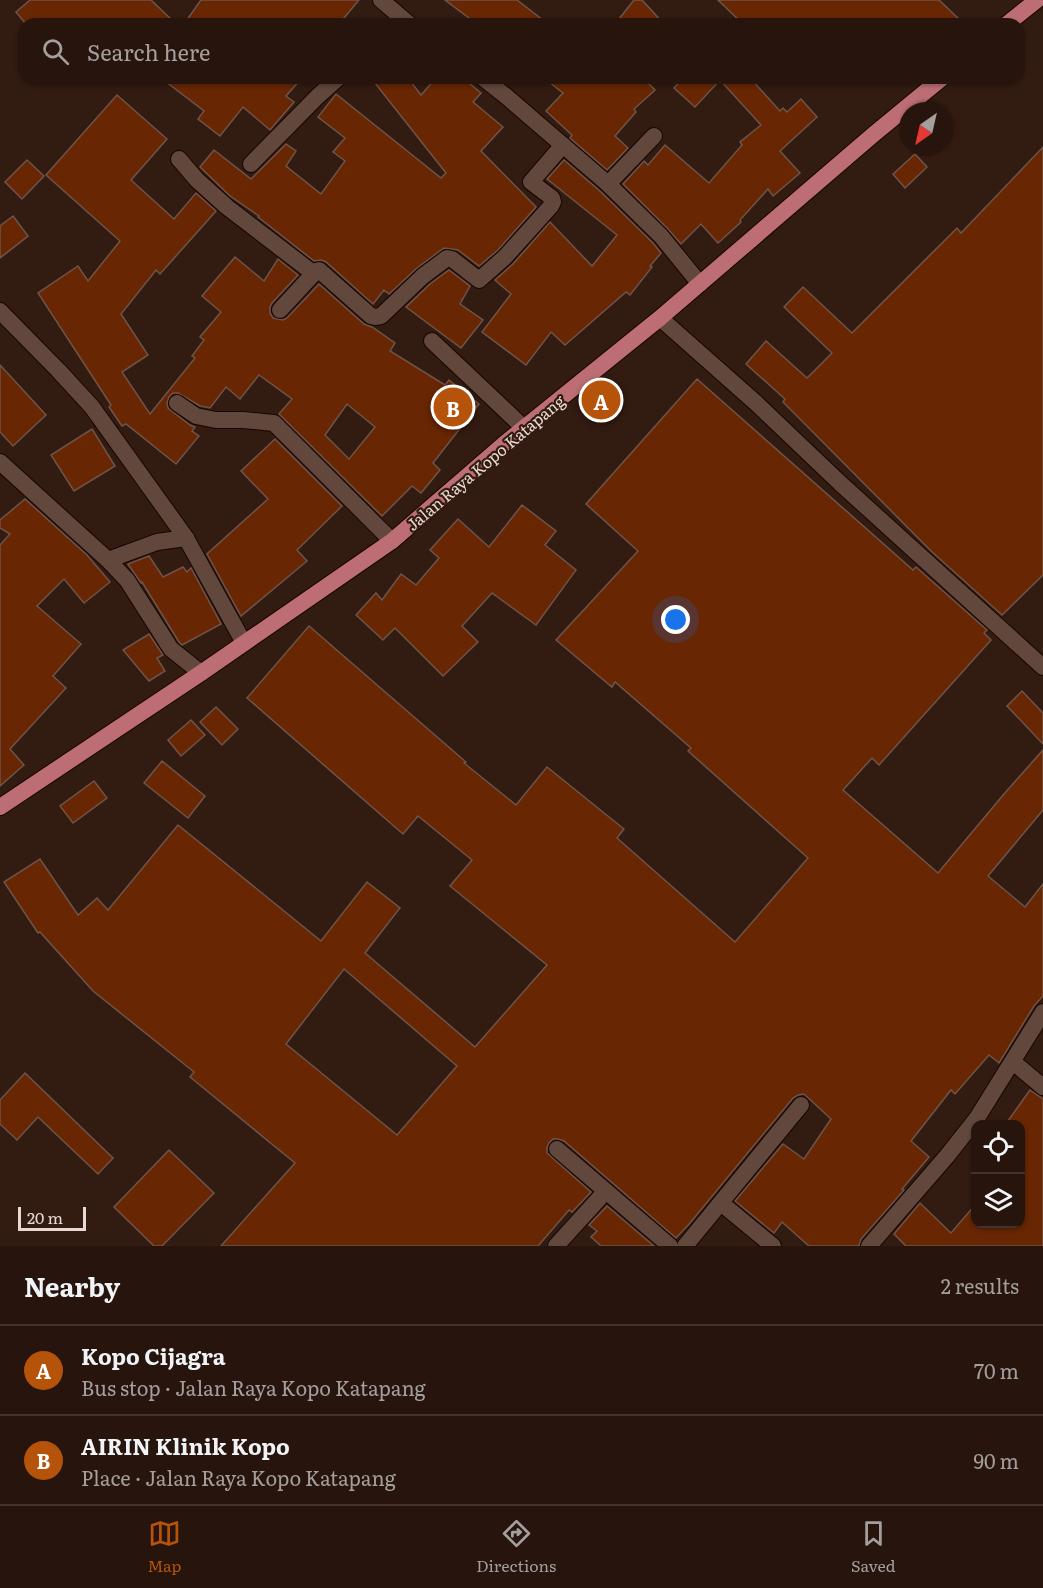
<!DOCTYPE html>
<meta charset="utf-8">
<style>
:root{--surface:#26140d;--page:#32211b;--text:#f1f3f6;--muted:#a49e9d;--line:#42332e;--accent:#b45309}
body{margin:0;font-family:Literata,serif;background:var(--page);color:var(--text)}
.controls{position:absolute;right:18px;bottom:18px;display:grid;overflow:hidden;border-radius:12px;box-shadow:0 2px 4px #0004}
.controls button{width:54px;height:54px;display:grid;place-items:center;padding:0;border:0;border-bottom:2px solid var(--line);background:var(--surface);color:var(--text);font:30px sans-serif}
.compass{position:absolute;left:899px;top:102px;width:54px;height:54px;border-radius:50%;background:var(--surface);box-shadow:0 2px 4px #0004;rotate:214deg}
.scale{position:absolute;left:18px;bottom:15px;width:68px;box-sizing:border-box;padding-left:6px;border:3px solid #ead9d3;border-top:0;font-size:16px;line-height:21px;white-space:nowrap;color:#ead9d3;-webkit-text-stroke:4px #321b11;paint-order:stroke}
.you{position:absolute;left:676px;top:620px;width:21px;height:21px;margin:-15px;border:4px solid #fff;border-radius:50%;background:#1a73e8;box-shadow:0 0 0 9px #1a73e833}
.badge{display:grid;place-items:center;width:39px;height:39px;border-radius:50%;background:var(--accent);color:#fff;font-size:20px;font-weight:700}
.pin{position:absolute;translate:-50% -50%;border:3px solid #fff;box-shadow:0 2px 6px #0006}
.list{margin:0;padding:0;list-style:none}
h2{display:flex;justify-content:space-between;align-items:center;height:78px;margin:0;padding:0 24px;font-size:26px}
h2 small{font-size:20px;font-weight:400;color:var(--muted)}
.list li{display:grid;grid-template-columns:39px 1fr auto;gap:18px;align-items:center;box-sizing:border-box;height:90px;padding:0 24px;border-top:2px solid var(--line)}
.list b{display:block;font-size:22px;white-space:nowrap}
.list p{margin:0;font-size:20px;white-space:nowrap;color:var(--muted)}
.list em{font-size:20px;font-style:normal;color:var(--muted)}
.icon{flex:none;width:33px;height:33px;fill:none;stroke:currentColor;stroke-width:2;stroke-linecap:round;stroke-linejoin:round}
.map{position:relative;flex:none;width:1043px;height:1246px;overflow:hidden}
.search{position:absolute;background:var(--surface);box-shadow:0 2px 4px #0004;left:18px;right:18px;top:18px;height:66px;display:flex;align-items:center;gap:15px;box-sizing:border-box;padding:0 21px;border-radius:18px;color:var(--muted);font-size:22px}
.sheet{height:258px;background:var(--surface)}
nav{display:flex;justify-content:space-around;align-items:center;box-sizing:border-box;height:84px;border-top:2px solid var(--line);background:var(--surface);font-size:16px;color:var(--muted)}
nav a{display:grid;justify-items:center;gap:3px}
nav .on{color:var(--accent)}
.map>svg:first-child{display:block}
</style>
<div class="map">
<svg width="1043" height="1246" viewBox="0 0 1043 1246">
<rect width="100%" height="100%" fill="#321b11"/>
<g fill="#682603" stroke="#6f5449" stroke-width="1.5" fill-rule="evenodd">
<polygon points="30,0 151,0 176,24 26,24 16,12"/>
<polygon points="201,0 359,0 339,24 184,24"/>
<polygon points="445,0 517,0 548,24 477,24"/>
<polygon points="634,0 642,0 664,24 615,24"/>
<polygon points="718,0 939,0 964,24 743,24"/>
<polygon points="161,78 302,78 286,96 294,102 270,130 243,107 220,136 198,119 204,111"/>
<polygon points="371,78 408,78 421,95 436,78 463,78 481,93 473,102 503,127 481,151 536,207 498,250 479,266 458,250 444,248 417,268 389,294 384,290 373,304 326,262 321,260 314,261 258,217 259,216 230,196 200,167 214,150 251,179 286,144 296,151 286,166 321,194 345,161 333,152 345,138 318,117 336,94 441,178 446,173"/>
<polygon points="544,78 643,78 655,90 634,109 636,112 615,136 628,148 607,170 570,138 572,135 546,111 563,93"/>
<polygon points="683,78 750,78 780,111 783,108 787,112 801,99 817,117 780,151 800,173 773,196 768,189 740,220 741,222 718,243 701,224 681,244 668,229 623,184 644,161 648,165 665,145 709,183 742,145 740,142 761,125 720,80 695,107 674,88"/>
<path d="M117 95 167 139 131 180 174 219 196 193 216 211 160 274 156 270 121 314 148 355 122 372 150 414 195 358 192 356 204 340 200 337 221 312 202 296 235 257 264 281 278 259 298 275 272 303 270 307V313L273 318 283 320 287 318 319 284 364 324 372 327 395 343 390 351 445 385 449 380 479 404 433 463 440 470 421 493 412 486 382 516 279 414 292 399 259 375 240 399 226 387 210 408 200 406 178 393H173L169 397 167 403 168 408 190 425 195 427 192 431 199 436 176 464 126 424 122 426 109 407 111 405 38 293 78 266 88 281 120 241 46 175ZM347 404 375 427 349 459 325 435Z"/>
<polygon points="1043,147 1043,575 1002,615 931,551 783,402 785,399 746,364 766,341 807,378 832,353 784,307 803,287 852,333 957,228 961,233"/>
<polygon points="915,154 927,167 905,188 893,174"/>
<polygon points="27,160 44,176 22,199 5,182"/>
<polygon points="564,160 601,192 653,243 661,253 650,266 652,267 630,295 626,292 565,345 551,332 526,365 482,332 511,294 495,280 513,264 550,222 592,266 617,235 547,179"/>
<polygon points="13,216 28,236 0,258 0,226"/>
<polygon points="449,270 470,286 460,304 483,320 461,348 406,307 430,284"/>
<polygon points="0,365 46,415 13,446 0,432"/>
<path d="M697 379 913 570 916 567 987 630 984 633 991 640 879 765 872 758 843 790 938 873 1004 794 1043 750V810L988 876 1025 907 1043 884V996L1034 1006 999 1063 989 1055 955 1094 951 1090 911 1141 929 1157 902 1189 904 1190 861 1239 859 1246H809L782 1222 774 1233 735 1201 783 1144 804 1159 831 1119 804 1094 798 1095 793 1098 690 1223 676 1238 564 1141 558 1139H553L549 1143 547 1148V1153L591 1192 572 1212 569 1210 538 1246H221L295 1163 190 1077 194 1072 93 991 40 932 38 933 4 882 40 859 78 915 97 898 108 910 178 825 321 941 367 882 400 908 365 953 475 1047 547 965 450 886 472 860 418 816 403 834 247 698 309 626 466 762 464 763 516 805 547 767 624 829 617 838 735 942 808 858 688 751 691 748 615 682 612 687 556 640 638 551 586 504ZM344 969 457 1066 397 1135 286 1044Z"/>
<polygon points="92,429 115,466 74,491 51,455"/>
<polygon points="275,439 342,506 297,550 307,561 241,616 207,554 268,499 241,471"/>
<polygon points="25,499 87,555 110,582 84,603 64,579 37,606 81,644 53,676 66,688 10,749 24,765 0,786 0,545 10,534 0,528 0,520"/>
<polygon points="522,505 556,531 545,545 576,570 536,625 492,593 462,626 478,642 443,676 395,628 383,640 356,615 376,593 382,600 401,574 416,585 439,558 430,550 458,519 489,547"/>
<polygon points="149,556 163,577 183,567 187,572 191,568 221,624 182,645 179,642 142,582 141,583 128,564"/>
<polygon points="149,634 163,655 157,658 165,671 149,681 123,650"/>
<polygon points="1022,691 1043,713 1043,744 1007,706"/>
<polygon points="216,707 238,729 222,745 200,722"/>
<polygon points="191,720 205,735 181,756 168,740"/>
<polygon points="162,761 205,796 188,818 144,783"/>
<polygon points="94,781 107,798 73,823 60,806"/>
<polygon points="25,1073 113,1158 98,1174 38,1117 17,1140 0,1124 0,1100"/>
<polygon points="1030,1090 1043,1099 1043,1246 906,1246 894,1234 920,1203 951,1233 975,1205 975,1224 1020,1224 1020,1125 1005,1125"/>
<polygon points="169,1150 214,1193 162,1246 154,1246 114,1207"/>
<polygon points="607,1206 654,1246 601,1246 591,1237 597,1231 589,1225"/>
</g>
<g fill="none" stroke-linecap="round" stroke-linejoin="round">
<g stroke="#180501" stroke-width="18">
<g id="minor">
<polyline points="381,0 409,24"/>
<polyline points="483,78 507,97 608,184 661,236 700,284"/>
<polyline points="179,159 197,180 227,207 313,273"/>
<polyline points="251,164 318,96 338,78"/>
<polyline points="608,184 654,136"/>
<polyline points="280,310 316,271 319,270 371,316 375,317 381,316 423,276 447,258 452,259 479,280 505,257 551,206 553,202 552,198 531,182 563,145"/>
<polyline points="0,311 58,370 92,407 186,538 244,643"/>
<polyline points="432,341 524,428"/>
<polyline points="177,403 196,416 216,420 243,420 274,423 392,541"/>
<polyline points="0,462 108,560 127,580 171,649 201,673"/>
<polyline points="108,560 157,542 186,538"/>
<polyline points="1013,1062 1043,1087"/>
<polyline points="557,1149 670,1246"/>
<polyline points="721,1203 773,1246"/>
<polyline points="556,1246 605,1192"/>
<polyline points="685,1246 801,1105"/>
</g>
</g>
<g stroke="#180501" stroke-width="18">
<g id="tertiary">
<polyline points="660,318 756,403 841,484 1043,667"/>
<polyline points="869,1246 947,1156 977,1118 1043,1012"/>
</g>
</g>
<g stroke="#180501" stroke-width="18">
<g id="primary">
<polyline points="1007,24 1037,0"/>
<polyline points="0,807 201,673 392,541 504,444 660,318 874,134 942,78"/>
</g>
</g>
<use href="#minor" stroke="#61473c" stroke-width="16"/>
<use href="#tertiary" stroke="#61473c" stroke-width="16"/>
<use href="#primary" stroke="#bd6e75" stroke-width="16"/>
</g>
<g text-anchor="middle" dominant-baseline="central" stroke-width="4.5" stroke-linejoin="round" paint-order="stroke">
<g font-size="16" fill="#ead9d3" stroke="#321b11">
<text transform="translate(485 462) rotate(-40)">Jalan Raya Kopo Katapang</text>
</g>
</g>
</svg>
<div class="controls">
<button><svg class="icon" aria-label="locate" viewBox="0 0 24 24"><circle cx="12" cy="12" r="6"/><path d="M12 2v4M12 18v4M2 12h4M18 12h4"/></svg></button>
<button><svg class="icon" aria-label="layers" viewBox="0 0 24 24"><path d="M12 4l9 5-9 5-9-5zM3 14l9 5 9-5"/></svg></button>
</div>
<svg class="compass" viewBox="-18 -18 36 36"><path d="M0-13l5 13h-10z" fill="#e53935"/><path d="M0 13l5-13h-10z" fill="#a49e9d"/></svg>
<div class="scale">20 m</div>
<div class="you"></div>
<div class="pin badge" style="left:601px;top:400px">A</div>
<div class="pin badge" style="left:453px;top:407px">B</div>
<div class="search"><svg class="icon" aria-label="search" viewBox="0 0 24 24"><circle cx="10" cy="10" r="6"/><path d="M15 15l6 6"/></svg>Search here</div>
</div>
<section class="sheet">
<h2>Nearby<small>2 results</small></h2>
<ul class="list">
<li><span class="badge">A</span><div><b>Kopo Cijagra</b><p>Bus stop · Jalan Raya Kopo Katapang</p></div><em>70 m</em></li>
<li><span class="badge">B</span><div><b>AIRIN Klinik Kopo</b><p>Place · Jalan Raya Kopo Katapang</p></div><em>90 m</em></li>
</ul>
</section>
<nav>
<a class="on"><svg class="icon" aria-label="map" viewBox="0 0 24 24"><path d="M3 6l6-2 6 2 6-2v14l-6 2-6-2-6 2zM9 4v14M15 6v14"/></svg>Map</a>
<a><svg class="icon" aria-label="directions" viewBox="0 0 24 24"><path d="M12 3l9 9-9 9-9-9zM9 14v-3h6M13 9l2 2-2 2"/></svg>Directions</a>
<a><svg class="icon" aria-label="saved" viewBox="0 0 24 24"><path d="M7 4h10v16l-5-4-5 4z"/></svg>Saved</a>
</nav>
